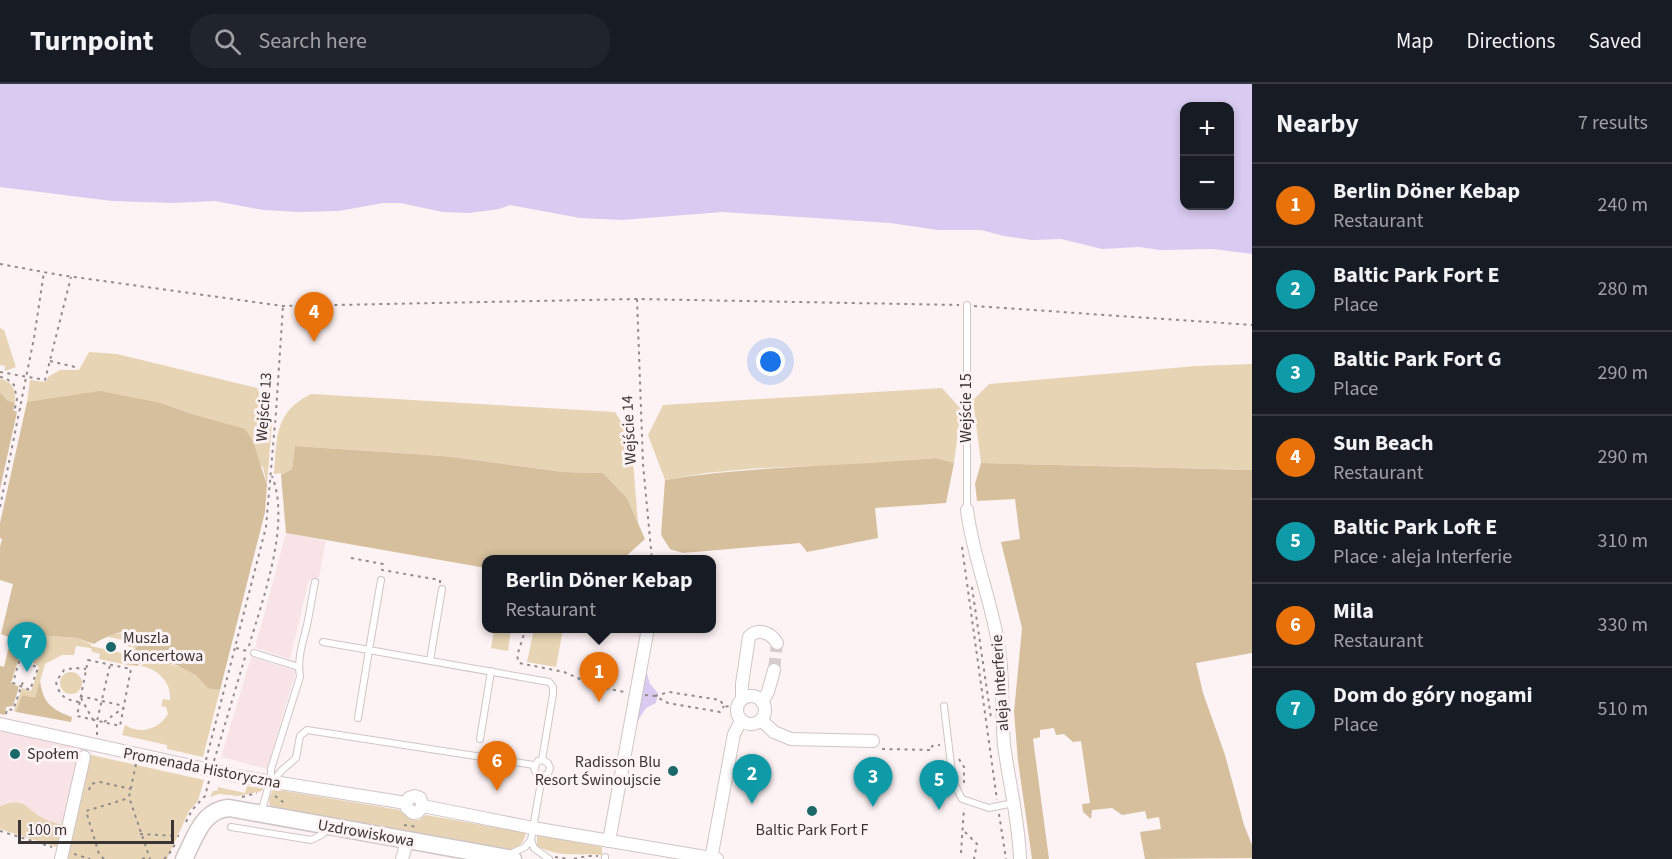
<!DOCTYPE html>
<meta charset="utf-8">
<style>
:root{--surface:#171b24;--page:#20242c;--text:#f1f3f6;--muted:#9ea1a6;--line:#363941;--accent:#1a73e8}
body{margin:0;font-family:"Source Sans 3",sans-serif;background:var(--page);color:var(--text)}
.controls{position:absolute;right:18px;top:18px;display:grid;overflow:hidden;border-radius:12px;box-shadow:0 3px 9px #0003}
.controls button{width:54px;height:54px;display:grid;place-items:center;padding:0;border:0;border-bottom:2px solid var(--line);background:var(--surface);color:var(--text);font:30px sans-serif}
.scale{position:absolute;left:18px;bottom:15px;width:156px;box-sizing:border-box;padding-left:6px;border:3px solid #393535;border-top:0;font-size:16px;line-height:21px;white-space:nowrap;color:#393535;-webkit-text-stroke:4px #fef3f4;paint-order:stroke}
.you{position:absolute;left:771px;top:278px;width:21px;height:21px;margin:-15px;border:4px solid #fff;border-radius:50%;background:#1a73e8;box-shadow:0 0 0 9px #1a73e833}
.badge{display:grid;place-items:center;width:39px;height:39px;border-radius:50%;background:var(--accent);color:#fff;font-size:20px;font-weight:700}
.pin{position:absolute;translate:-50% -50px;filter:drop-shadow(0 2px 3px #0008)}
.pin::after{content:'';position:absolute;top:32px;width:21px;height:18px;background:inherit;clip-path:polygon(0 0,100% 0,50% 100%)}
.popup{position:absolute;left:482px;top:471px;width:234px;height:78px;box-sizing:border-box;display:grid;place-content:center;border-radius:12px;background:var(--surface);filter:drop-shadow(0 2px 4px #0005);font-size:20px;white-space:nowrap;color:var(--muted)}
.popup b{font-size:22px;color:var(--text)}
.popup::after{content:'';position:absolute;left:50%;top:100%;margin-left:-12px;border:12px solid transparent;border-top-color:var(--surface)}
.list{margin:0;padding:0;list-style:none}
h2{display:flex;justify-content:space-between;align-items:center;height:78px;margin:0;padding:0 24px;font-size:26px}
h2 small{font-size:20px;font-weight:400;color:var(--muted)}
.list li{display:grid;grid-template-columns:39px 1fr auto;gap:18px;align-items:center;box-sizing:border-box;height:84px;padding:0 24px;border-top:2px solid var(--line)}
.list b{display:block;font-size:22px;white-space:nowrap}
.list p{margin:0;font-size:20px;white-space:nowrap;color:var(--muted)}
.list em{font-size:20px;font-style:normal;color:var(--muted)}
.icon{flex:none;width:33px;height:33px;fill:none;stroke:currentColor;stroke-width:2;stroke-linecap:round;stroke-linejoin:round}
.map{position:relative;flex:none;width:1252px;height:775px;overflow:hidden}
header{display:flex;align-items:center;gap:36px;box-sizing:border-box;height:84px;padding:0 30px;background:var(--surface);border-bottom:2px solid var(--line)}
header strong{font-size:28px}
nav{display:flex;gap:33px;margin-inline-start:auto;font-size:21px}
.search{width:420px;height:54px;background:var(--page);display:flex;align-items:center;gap:15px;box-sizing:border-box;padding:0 21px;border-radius:24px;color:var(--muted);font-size:22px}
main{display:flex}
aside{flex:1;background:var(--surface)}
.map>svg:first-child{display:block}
</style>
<header>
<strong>Turnpoint</strong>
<div class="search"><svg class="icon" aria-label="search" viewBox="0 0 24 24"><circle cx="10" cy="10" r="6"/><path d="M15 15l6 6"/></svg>Search here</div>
<nav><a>Map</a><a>Directions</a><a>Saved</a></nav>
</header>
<main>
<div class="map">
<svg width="1252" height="775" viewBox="0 0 1252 775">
<rect width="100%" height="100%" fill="#fef3f4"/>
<g fill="#f8e4e6">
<polygon points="286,449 326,457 318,498 309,496 290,575 255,564"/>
<polygon points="251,573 296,587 267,685 221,673"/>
<polygon points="0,646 81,663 83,666 60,764 0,745"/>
</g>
<g fill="#e7d4b4">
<polygon points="0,244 4,246 16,283 5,287 5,282 0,281"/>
<polygon points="89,268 117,270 257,304 268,328 269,337 272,338 267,401 263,383 195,331 161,319 27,318 30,296 46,298 48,293 60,286 79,286"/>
<polygon points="1252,280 1252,386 981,379 973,316 989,300 1196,282"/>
<path d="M0 295C13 297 16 307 15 319L7 316 0 308Z"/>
<polygon points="942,304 961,325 954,379 934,374 879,380 760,384 706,389 665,396 648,351 663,321"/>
<path d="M311 310 615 328 631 353 638 439 627 414 603 389 563 388 444 372 295 362 292 385 281 391V389L274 390C277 354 274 328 311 310Z"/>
<polygon points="494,545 511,545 508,567 491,564"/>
<polygon points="534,545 563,545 556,583 527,578"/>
<polygon points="137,547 146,551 133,568 123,556 108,553 113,550"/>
<polygon points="24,550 77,554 91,560 91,562 131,571 132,582 99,575 100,570 92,568 91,564 76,562 74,571 62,571 45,580 35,615 22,611 16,628 14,627 22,604 31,607 39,583 30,576 29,578 20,573 11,599"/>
<path d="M154 576C168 580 184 582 196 591 206 598 206 603 220 606L203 673 167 665V661L122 651 125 641C141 651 159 645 168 630L166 623 161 622 163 615 170 616C172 598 156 583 139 582Z"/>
<circle cx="71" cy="599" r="11"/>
<path d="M87 670 204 696 198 717 189 727 167 775H57L60 764 0 745V722C26 712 25 725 43 734 50 738 59 740 67 742Z"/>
<polygon points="247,702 263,704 262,707 238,712 219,710 210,713 213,707 217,707 218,703 245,709"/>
<path d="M273 705 400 726 409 735 419 736 426 731 526 749C523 762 518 763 506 767L270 723 269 715Z"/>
<path d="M537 751 602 763V771C576 768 562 775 537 762Z"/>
</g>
<g fill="#d5bf9c">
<path d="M100 307 161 319 195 331 245 345 253 357 267 401 265 428 220 606 208 604 196 591 176 581 154 576 139 580 137 582 132 581 131 571 136 572 133 568 146 551C129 542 108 551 94 560L77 554 25 550 11 599 19 603 13 622 6 623 5 631 0 630V582L4 583 11 554 1 550 13 500 0 496V463L2 455 0 454V439L27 318Z"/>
<polygon points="0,308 7,316 15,319 13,326 17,328 0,405"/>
<polygon points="295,362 444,372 563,388 603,389 627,414 645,455 623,475 486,476 486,484 286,449 281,391 292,385"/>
<path d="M935 374 954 379 946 419 875 424 878 454 807 468 800 459 683 469 670 465 661 451 665 396C754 381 845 383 935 374Z"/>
<polygon points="981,379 1252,386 1252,569 1196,579 1203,609 1225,671 1244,741 1252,761 1252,774 1145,775 1140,748 1161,745 1159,733 1147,735 1145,727 1122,731 1112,724 1092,726 1091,735 1083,728 1082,720 1090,719 1081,657 1073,658 1064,650 1056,651 1054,644 1040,646 1040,653 1033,655 1049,775 1032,775 1018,677 1014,628 1022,544 1001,458 1020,455 1015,415 977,417 975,400"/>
<path d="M40 597C43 619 52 626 72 633L71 638 16 628 22 611 35 614Z"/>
</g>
<g fill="#d8caf0" fill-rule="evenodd">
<path d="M0 0H1252V170L1213 165 1160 166 1139 163 1102 165 1061 155 1032 156 1004 152 981 146H938L890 139 722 128 622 136 580 134 510 121 499 125 469 129 443 128 400 119H383L339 127 299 128 263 126 215 117 174 119 112 117 0 103ZM1184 22H1230V122H1184Z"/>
<polygon points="646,586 650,600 658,609 656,619 646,624 637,638"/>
</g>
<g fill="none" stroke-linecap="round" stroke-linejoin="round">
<polyline stroke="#d7cdce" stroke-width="12" stroke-dasharray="12 6" stroke-linecap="butt" points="774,586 777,559"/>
<g stroke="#d0c5c6" stroke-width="8">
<g id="lane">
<polyline points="967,221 967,426"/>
<polyline points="381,496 369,566 549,598 553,603 553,610 542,676"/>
<polyline points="323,558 369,566 358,634"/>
<polyline points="254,569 299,583"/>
<polyline points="430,576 442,505"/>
<polyline points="944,622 953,697 962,715 989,724 1013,719"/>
<polyline points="480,655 491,587"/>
<polyline points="542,692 537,691 534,684 538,677 542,676 548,679 550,684 548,690 542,692 531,756 534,764 549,775"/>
<path d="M271 698V685L300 593C297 574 303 558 307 541 310 527 312 512 315 498"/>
<polyline points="261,729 268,704 281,687 296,674 300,652 307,646 534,681"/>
<polyline points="231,743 311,756 323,750 325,742"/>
<polyline points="510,770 525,763 531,756"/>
<polyline points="605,775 605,773"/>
</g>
</g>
<g stroke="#d0c5c6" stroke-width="14">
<g id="street">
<path d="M967 426C973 474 992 517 999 565 1004 596 1001 629 1004 661 1009 699 1019 737 1020 775"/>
<circle cx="751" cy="626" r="14"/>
<path d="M742 615V600L749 553C758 543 771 549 777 559"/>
<polyline points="762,618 768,608 774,586"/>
<polyline points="761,636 774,648 791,655 873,657"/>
<polyline points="0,640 237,692 406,719 409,714 415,712 420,714 423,722 533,744 717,775"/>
<polyline points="406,719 407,724 413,729 418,728 423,722"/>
<polyline points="609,757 648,544"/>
<polyline points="61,775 84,673"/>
<polyline points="402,775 407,757"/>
<polyline points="711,775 734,650 741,637"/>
</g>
</g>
<g stroke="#d0c5c6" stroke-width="19">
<path id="secondary" d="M184 775C195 754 202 726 229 724L513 775"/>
</g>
<g stroke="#928b8b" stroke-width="2" stroke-dasharray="3 4.5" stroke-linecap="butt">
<polyline points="0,180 60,191 283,222 637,215 959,221"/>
<polyline points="637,215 643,380 652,476"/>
<polyline points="974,222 1252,241"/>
<polyline points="50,277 79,284"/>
<polyline points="0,288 45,296 71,193"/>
<polyline points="0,293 6,294 14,301 17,315 15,324 21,325"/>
<polyline points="0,423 34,254 44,188"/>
<polyline points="962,463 997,716"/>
<polyline points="351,474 383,480 382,486 440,496 440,499"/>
<polyline points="972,503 991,634"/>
<polyline points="526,544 517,572 519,579 564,588 598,603 625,608"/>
<path d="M249 562C263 514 291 440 272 392"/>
<polyline points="236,564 247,567"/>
<polygon points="20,574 38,584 30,606 13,599"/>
<polygon points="88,576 131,585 120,642 77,632"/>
<polyline points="645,611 655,612 668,619 720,628 724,622"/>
<polyline points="80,612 124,622"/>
<polyline points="655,612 669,608 720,616 724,622 735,623"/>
<polyline points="81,614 93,636"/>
<path d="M79 618C66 616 59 612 56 598L64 586 75 584 86 585"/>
<polyline points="6,630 7,625 13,626 24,595"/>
<polyline points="104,638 123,624"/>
<polyline points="97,651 97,637 110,581"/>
<polyline points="882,665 932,666 932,662 940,661"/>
<polyline points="959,675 964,683 964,701"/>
<polyline points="206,676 266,443 276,328 283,222"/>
<polyline points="214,677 246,570"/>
<polyline points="136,680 129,713 150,775"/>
<polyline points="89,706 91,700 100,698 131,705"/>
<polyline points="275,712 287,721"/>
<polyline points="242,713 257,709"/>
<polyline points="999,730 1006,775"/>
<polyline points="186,738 192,726 205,712 209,697"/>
<polyline points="404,741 418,743"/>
<polyline points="0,747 52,763"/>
<polyline points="965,748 977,760 974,775"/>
<polyline points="140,750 179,752"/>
<polyline points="961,769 964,724"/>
<polyline points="74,770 90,775"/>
<polyline points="555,773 570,775"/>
<polyline points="104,775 99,770 86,727 129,714"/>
<polyline points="142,775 148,773"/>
<polyline points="164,775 169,770 177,757"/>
<polyline points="574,775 587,772 598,772"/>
</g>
<use href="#lane" stroke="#fff" stroke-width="6"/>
<use href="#street" stroke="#fff" stroke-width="12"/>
<use href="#secondary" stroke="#fff" stroke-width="16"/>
</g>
<g fill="#1b686b" stroke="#fef3f4" stroke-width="2">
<circle cx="111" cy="563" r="6"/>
<circle cx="15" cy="670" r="6"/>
<circle cx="673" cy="687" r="6"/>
<circle cx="812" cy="727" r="6"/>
</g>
<g text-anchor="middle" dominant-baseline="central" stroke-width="6" stroke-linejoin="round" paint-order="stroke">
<g font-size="16" fill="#393535" stroke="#fef3f4">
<text transform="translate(264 323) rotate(-86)">Wejście 13</text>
<text transform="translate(966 324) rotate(-90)">Wejście 15</text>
<text transform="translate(629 346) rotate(-93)">Wejście 14</text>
<text transform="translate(1000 599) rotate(-94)">aleja Interferie</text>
<text transform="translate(202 684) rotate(11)">Promenada Historyczna</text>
<text transform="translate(366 749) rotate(10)">Uzdrowiskowa</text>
</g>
<g font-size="16" fill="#393535" stroke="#fef3f4" text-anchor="start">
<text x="123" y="554">Muszla<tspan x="123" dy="18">Koncertowa</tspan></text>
<text x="27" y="670">Społem</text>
<text x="661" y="678" text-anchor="end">Radisson Blu<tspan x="661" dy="18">Resort Świnoujscie</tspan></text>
<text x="812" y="746" text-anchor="middle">Baltic Park Fort F</text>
</g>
</g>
</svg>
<div class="controls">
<button>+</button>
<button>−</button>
</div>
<div class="scale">100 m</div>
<div class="you"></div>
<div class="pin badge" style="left:599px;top:618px;background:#e8710a">1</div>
<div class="popup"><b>Berlin Döner Kebap</b>Restaurant</div>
<div class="pin badge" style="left:752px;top:720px;background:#0f9aa8">2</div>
<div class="pin badge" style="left:873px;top:723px;background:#0f9aa8">3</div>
<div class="pin badge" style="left:314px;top:258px;background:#e8710a">4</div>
<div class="pin badge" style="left:939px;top:726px;background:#0f9aa8">5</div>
<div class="pin badge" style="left:497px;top:707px;background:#e8710a">6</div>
<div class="pin badge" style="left:27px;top:588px;background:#0f9aa8">7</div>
</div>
<aside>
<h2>Nearby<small>7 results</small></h2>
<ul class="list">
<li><span class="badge" style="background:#e8710a">1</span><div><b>Berlin Döner Kebap</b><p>Restaurant</p></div><em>240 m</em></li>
<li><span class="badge" style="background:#0f9aa8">2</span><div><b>Baltic Park Fort E</b><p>Place</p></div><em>280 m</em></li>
<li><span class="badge" style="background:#0f9aa8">3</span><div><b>Baltic Park Fort G</b><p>Place</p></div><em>290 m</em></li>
<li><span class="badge" style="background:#e8710a">4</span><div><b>Sun Beach</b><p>Restaurant</p></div><em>290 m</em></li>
<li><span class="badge" style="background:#0f9aa8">5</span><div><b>Baltic Park Loft E</b><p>Place · aleja Interferie</p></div><em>310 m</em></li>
<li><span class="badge" style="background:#e8710a">6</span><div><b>Mila</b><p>Restaurant</p></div><em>330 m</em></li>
<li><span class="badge" style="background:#0f9aa8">7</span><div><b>Dom do góry nogami</b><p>Place</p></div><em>510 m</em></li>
</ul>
</aside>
</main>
